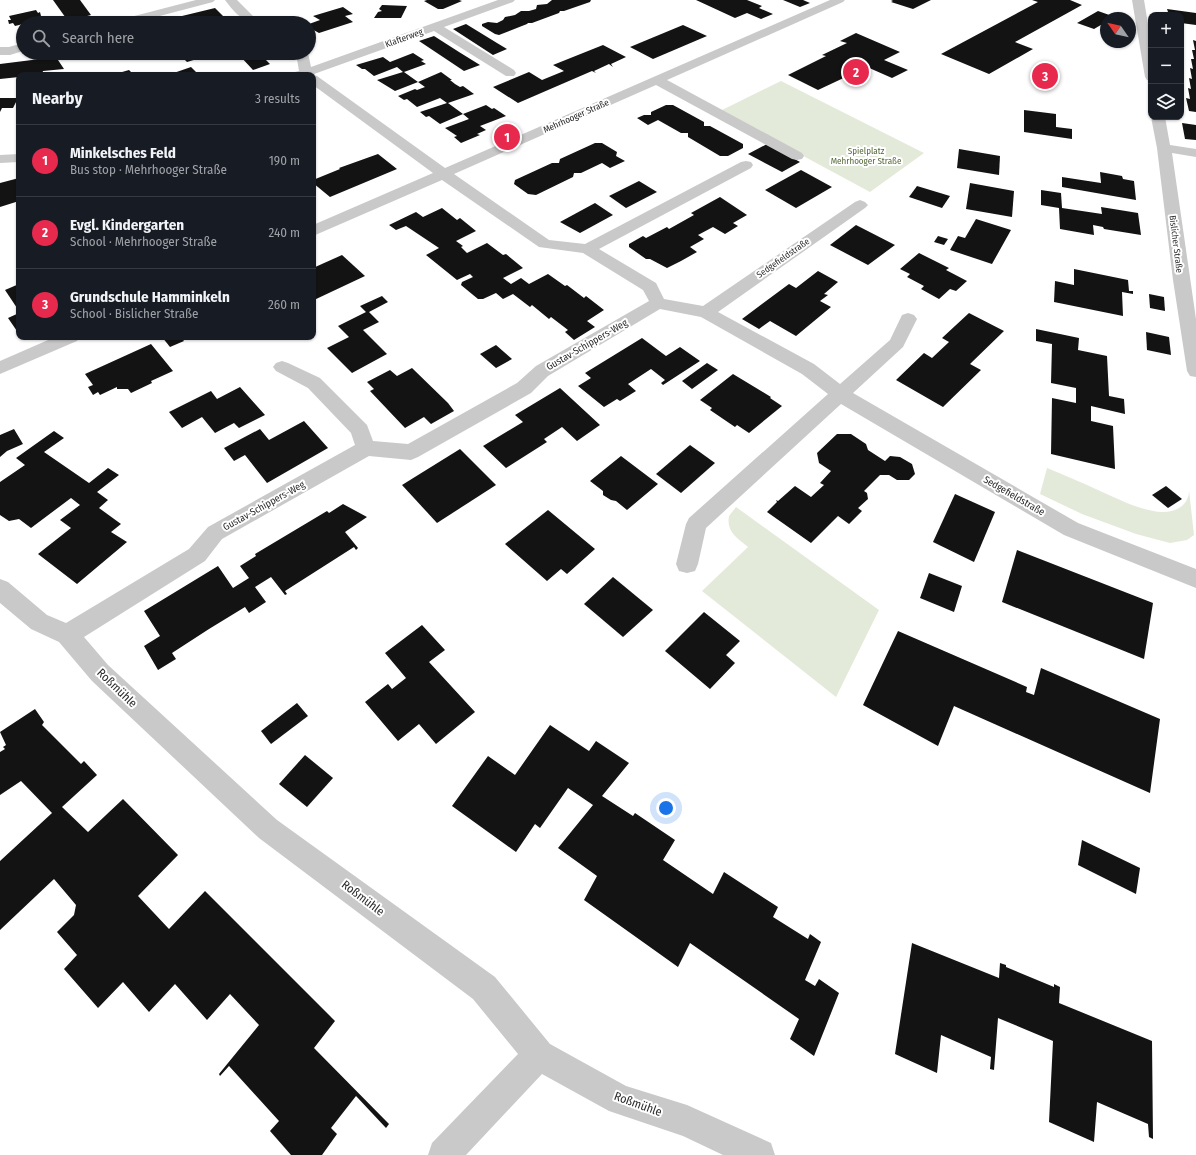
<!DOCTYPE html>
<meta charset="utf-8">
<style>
:root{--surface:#171b24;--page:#242831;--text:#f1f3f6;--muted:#9ea1a6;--line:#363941;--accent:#e8294e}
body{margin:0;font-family:"Fira Sans Condensed",sans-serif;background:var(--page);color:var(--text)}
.controls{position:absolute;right:12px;top:12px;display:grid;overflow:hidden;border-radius:8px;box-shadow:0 1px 3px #0004}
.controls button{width:36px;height:36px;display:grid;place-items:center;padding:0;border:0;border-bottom:1px solid var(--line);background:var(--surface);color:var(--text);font:20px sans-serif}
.compass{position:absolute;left:1100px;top:12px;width:36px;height:36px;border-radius:50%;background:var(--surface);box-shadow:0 1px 3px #0004;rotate:304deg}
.you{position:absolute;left:666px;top:808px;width:14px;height:14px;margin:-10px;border:3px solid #fff;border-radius:50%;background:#1a73e8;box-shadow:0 0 0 6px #1a73e833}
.badge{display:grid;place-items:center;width:26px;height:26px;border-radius:50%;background:var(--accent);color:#fff;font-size:13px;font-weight:700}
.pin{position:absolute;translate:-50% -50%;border:2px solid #fff;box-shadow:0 1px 4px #0006}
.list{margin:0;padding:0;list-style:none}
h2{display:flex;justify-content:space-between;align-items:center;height:52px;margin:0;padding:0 16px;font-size:17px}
h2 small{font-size:13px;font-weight:400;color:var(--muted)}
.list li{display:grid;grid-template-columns:26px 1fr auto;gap:12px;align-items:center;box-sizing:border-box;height:72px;padding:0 16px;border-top:1px solid var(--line)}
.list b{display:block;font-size:15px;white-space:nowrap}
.list p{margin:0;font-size:13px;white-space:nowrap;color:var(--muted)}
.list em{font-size:13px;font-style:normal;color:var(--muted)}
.icon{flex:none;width:22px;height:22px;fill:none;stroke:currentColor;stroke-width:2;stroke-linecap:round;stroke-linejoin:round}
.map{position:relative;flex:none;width:1196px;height:1155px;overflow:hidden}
.search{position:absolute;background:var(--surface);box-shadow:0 1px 3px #0004;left:16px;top:16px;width:300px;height:44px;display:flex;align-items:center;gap:10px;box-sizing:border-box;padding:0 14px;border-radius:22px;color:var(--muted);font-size:15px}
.panel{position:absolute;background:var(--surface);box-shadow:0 1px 3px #0004;left:16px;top:72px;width:300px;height:268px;border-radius:8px}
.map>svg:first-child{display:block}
</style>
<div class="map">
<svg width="1196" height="1155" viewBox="0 0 1196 1155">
<rect width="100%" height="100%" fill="#fff"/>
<g fill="#e4ead9">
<polygon points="781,81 924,153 870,192 720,111"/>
<path d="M1047 468C1064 475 1081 482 1098 490 1119 499 1161 523 1182 506 1187 501 1189 497 1189 490L1194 535 1187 540 1170 543 1136 534 1082 514 1040 494Z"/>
<path d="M736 507 879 610 836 697 702 591 748 547C737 538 726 532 729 516Z"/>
</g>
<g fill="#131313">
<polygon points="53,0 80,0 91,15 68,21"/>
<polygon points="427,0 459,0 462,1 443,9 438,9 424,1"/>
<polygon points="552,0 591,0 590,2 564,11 560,11 559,13 532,23 528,23 527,24 499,35 495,34 482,26 482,24 488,22 497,23 503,20 505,17 515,15 521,11 529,11 536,9 537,5 547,4"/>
<polygon points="696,0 747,0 762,6 759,8 773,14 761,19 747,13 735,18"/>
<polygon points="783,0 803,0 810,3 800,7"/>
<polygon points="891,0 931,0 913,9 891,2 893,1"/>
<polygon points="1032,0 1070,0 1082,5 1015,42 1033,49 989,74 941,54 1038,2"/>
<polygon points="382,5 383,5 407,6 401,18 374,18 378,12 382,11 379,9"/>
<polygon points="343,7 353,14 345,16 353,22 319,33 310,28 312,27 309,24 320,20 313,16"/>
<polygon points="215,8 223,16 197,23 179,23 186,21 182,16"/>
<polygon points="1167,9 1196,13 1196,25 1181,23 1181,15 1169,15"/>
<polygon points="36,10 38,13 40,12 42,20 23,23 23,24 15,26 13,23 9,24 8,20 11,20 9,16"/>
<polygon points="1098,11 1115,17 1106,18 1106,22 1094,29 1077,23"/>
<polygon points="466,24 497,43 507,49 493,55 453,29"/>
<polygon points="683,25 707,36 653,59 630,47"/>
<polygon points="856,33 900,52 884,60 908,70 892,78 867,67 818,90 788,75 826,56 822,55 847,43 840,41"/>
<polygon points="434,36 459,52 480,65 464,71 419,41"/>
<polygon points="1193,40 1196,41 1196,112 1189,111 1186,98 1190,99 1188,88 1191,89 1189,78 1192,79 1190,68 1193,69 1191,59 1194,59 1192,50 1195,50"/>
<polygon points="603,45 626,57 611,64 613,67 609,64 594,71 596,73 592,71 518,103 493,87 529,72 542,80 564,71 553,65"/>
<polygon points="65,53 93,53 93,54 70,60"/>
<polygon points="187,53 217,53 187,62 180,55"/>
<polygon points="222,53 259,53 270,64 253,70 240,56 228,60"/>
<polygon points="413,53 424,60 421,61 426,64 404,72 418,82 441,72 452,80 450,80 455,84 460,87 463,86 474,94 448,103 463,114 486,105 492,109 494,108 506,116 480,126 486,130 477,134 480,135 461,143 454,137 457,136 445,128 469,119 463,114 440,124 429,116 426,117 420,112 447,103 440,98 417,107 407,99 404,100 398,96 415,89 417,90 425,87 418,82 395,91 377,80 403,72 397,67 374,76 365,69 362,69 356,65 383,57 390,62"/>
<polygon points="56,57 64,69 43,71 42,74 19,75 19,77 0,79 0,64"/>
<polygon points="191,67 199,75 168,75"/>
<polygon points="129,70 134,75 112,75"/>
<polygon points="0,98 18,98 13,108 2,108 0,112"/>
<polygon points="666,105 673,105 704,122 704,126 710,126 743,144 743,148 728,156 720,156 688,137 688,133 681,133 658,120 648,125 637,118 644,115 651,115 651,112"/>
<polygon points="1024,110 1056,114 1056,127 1072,129 1072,139 1024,132"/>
<polygon points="1182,123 1196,125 1196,140 1185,139"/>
<polygon points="595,143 602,143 617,152 616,156 625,161 610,168 602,163 581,173 574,173 573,177 536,195 528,194 514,184 515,180 552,163 559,163 560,159"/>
<polygon points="767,144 800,162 782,172 748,154"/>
<polygon points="959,149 1000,156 999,175 957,168"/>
<polygon points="378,154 397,169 330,197 313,183 313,180 340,169 339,168"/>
<polygon points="801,170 832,187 796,208 765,190"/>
<polygon points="1100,172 1122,176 1123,179 1134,181 1136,200 1062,187 1062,177 1101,183"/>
<polygon points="19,178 19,201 0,207 0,183"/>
<polygon points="639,181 657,192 626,208 609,196"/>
<polygon points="970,183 1014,191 1012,217 966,209"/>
<polygon points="917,186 950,196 942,208 909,197"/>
<polygon points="1041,190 1061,193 1062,208 1102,214 1101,207 1138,213 1141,235 1104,229 1103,227 1093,225 1094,235 1060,229 1059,208 1041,205"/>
<polygon points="720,197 747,215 733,223 738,226 725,234 713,227 698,235 704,239 690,247 697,252 681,261 667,268 650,259 646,259 629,247 629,244 643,236 646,238 667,227 669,229 694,215 691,213"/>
<polygon points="595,203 613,215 580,233 560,222"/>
<polygon points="442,208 457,220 460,218 476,231 456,241 463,246 461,247 467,253 487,243 503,255 506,254 523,268 503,278 511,284 521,278 529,284 548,274 565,286 567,285 584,298 586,296 604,310 587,321 595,327 574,340 565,332 568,330 551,317 549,319 532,305 530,307 513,294 503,299 496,293 483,299 478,299 461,285 462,282 473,277 470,274 457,280 426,255 439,248 406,226 396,230 389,225 416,212 423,217"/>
<polygon points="976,219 1011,230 992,264 950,250 958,236 965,238"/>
<polygon points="856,225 895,245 868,265 830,245"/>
<polygon points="938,236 948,239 944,245 934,242"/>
<polygon points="919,253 949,268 946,270 967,281 956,291 950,289 939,299 921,289 924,286 907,277 910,274 900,269"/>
<polygon points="342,255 365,276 314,300 313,268"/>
<polygon points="1074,269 1128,280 1129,291 1133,291 1133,294 1122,292 1123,316 1054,302 1055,281 1074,285"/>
<polygon points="818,271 838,282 824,294 828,295 820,301 831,307 796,336 770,321 759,329 742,319 789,284 796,288"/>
<polygon points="19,284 19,311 5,290"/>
<polygon points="1149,294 1164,297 1165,311 1150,308"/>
<polygon points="382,296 388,302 369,312 379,322 363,330 387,354 352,373 327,348 349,337 338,326 366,312 360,306"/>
<polygon points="19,313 19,334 8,318"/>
<polygon points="969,313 1004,331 970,364 981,370 943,407 896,380 924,353 932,358 949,342 942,338"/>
<polygon points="1036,329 1079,338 1078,350 1107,356 1109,396 1124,399 1125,414 1091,406 1091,421 1113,426 1115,469 1051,454 1052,398 1076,403 1076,388 1051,383 1052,344 1036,341"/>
<polygon points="1146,332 1169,337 1171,355 1147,350"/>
<polygon points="162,337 181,337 184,341 170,347"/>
<polygon points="642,338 666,356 680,347 700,361 663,385 661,383 665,380 651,369 628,384 636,391 620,401 617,399 604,407 578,386 591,378 585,373"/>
<polygon points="151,344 173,371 151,381 152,383 131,393 128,389 117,389 117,387 100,395 98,392 93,395 88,387 93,385 85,374"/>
<polygon points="496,345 512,359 496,368 480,354"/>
<polygon points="707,363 718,370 692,389 682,381"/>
<polygon points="412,368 448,403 454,411 431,424 424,417 405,428 370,391 374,389 367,382 390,370 397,376"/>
<polygon points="733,374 771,397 770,398 782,406 749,433 737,425 735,427 710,410 712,408 700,400"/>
<polygon points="240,387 265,415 239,428 234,423 215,433 202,417 182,428 169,412 211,391 217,399"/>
<polygon points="560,388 600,425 577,441 562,427 544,439 547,442 506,468 483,446 523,422 515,415"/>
<polygon points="304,421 328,448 267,483 245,455 234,461 224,448 260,429 269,440"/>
<polygon points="14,429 23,444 7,451 0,457 0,435"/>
<polygon points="54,431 64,438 44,452 89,483 108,468 119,475 97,492 108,500 99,508 121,524 111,532 127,542 77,584 38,554 71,528 60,520 80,505 71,498 31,528 19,519 9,521 0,515 0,482 25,465 16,458"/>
<polygon points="837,434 851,434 866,444 868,450 885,461 890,456 900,457 912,464 915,474 909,480 897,480 889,475 880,475 864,491 867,493 868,499 858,508 862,511 849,524 838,516 811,543 767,512 777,502 776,500 778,501 795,486 811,497 824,485 820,483 831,471 819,463 817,453"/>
<polygon points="690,445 715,463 681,493 656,474"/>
<polygon points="460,449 496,485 437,523 402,485"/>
<polygon points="621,456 658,484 627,510 616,501 611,500 603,495 603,491 590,481"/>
<polygon points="1166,486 1182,499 1168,508 1152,495"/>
<polygon points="955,494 995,512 974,562 933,542"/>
<polygon points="343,504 367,517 345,532 358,548 356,550 354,547 285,591 287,594 285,595 271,577 255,587 266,602 249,613 245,607 209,629 172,653 176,659 158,670 144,646 160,636 144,611 218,566 233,588 249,578 240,566 256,556 255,554 327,511 329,513"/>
<polygon points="548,510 595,549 567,574 561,569 547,581 505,544"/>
<polygon points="1017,550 1153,603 1144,659 1002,602"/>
<polygon points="929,573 962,586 954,612 920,598"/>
<polygon points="613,577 653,610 623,637 584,604"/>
<polygon points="704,612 740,641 726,655 735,663 710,689 665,651"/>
<polygon points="422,625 445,650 429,662 475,712 436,744 419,724 398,741 365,702 388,684 392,689 406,678 385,653"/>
<polygon points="898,631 1027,687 1026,692 1034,695 1041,668 1160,719 1150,793 954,706 938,746 863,705"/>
<polygon points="297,703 308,716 271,744 261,731"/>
<polygon points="35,709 44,722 42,725 81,764 84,761 97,775 62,807 88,832 123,799 178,855 138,896 169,929 205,891 335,1021 314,1048 389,1124 386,1128 356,1096 331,1128 337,1134 322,1155 291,1155 270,1131 279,1121 229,1066 220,1076 219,1074 259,1025 230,994 207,1020 175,984 149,1012 123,982 98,1008 64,969 77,955 57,932 74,915 76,905 54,879 0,930 0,861 52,813 21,781 0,795 0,752 5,749 3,747 6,745 0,732"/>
<polygon points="550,725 589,751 596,741 629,763 602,796 633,816 635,813 675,840 663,860 713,894 724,872 778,907 773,917 808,939 810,934 821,942 805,980 815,986 819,979 839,993 814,1056 790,1039 799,1019 690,943 678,967 584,900 597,876 558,848 593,805 568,788 540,828 535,824 516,852 452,806 488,756 515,775"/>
<polygon points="305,755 333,778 307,807 279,784"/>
<polygon points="1082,840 1140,868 1136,894 1078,865"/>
<polygon points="912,943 999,978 1000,963 1006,965 1006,967 1054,987 1054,984 1060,987 1059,1003 1152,1041 1153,1139 1149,1137 1148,1124 1097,1102 1094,1142 1049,1122 1053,1041 998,1018 994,1070 990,1069 991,1057 941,1035 937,1073 895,1054"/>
</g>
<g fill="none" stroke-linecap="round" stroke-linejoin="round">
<g fill="#c9c9c9" fill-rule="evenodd">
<polygon points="196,0 215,0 213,2 133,23 113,23 115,21"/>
<path d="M225 0H237L253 16 268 21 270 23C246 23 240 20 225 0Z"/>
<polygon points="498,0 515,0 513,2 444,27 514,70 516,73 514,76 506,76 434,31 314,74 314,75 317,76 445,168 830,0 845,0 843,2 667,80 802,153 804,156 802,159 797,160 792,159 656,85 454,174 549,240 585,244 741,162 746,161 751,162 753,165 751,168 599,249 656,283 664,299 703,306 855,202 860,200 865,202 868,205 865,208 718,312 814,364 840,384 890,340 902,315 908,313 914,315 917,319 903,347 853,393 1078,523 1196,569 1196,588 1064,535 841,404 706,528 698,564 695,571 687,573 679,571 676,564 686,524 689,518 828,394 802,374 701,317 660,309 548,376 531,393 418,457 411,460 369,456 222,539 205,561 84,637 108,665 277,820 495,977 550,1044 626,1086 687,1105 771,1143 775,1155 723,1155 683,1136 609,1111 542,1074 466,1155 428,1155 432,1143 518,1054 473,999 259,838 92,681 59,642 31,629 0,603 0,579 8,582 47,615 66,623 189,549 208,527 355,445 351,433 308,388 276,371 273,367 276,363 282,361 288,363 320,378 367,425 373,441 408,444 517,383 536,366 649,301 643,290 583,253 539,247 442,180 313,236 313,225 433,173 313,85 313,75 293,75 295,72 299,71 296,53 308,53 311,67"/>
<polygon points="1132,0 1144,0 1151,42 1151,81 1147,80 1145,77"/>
<polygon points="23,43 23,51 10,55 0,55 0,47 9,47"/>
<polygon points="1151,117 1165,117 1170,145 1196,149 1196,157 1172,153 1196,319 1196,377 1190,376 1187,371 1173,280 1157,148"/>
<polygon points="19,154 19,162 0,163 0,155"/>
<polygon points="55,337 80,337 77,341 0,374 0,361"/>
</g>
</g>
<g text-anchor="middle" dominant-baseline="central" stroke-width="4" stroke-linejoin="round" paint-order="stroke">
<g font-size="9" fill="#2c2c2c" stroke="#fff">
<text transform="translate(404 38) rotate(-20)">Klafterweg</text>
<text transform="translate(576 116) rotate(-24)">Mehrhooger Straße</text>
<text transform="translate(1176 244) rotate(83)">Bislicher Straße</text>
<text transform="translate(783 258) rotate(-35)">Sedgefieldstraße</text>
</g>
<g font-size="9" fill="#556839" stroke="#fff">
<text x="866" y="151">Spielplatz<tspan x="866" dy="10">Mehrhooger Straße</tspan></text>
</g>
<g font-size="10" fill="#2c2c2c" stroke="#fff">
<text transform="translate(587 345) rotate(-30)">Gustav-Schippers-Weg</text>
<text transform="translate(1014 496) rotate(30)">Sedgefieldstraße</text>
<text transform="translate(264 506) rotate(-29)">Gustav-Schippers-Weg</text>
</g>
<g font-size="12" fill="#2c2c2c" stroke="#fff">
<text transform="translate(117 688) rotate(44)">Roßmühle</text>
<text transform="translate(363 898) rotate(37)">Roßmühle</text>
<text transform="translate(638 1104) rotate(20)">Roßmühle</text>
</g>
</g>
</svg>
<div class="controls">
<button>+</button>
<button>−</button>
<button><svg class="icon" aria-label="layers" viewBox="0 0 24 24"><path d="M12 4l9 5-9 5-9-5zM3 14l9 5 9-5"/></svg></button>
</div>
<svg class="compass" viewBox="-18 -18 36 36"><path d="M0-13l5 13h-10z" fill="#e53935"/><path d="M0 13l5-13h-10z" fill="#9ea1a6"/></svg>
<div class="you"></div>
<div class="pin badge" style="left:507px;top:137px">1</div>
<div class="pin badge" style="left:856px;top:72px">2</div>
<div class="pin badge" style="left:1045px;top:76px">3</div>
<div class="search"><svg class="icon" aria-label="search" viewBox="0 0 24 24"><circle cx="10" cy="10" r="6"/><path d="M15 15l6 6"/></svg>Search here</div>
<section class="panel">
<h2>Nearby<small>3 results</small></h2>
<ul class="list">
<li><span class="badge">1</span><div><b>Minkelsches Feld</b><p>Bus stop · Mehrhooger Straße</p></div><em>190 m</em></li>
<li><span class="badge">2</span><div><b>Evgl. Kindergarten</b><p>School · Mehrhooger Straße</p></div><em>240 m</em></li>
<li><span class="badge">3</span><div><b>Grundschule Hamminkeln</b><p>School · Bislicher Straße</p></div><em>260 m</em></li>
</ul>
</section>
</div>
